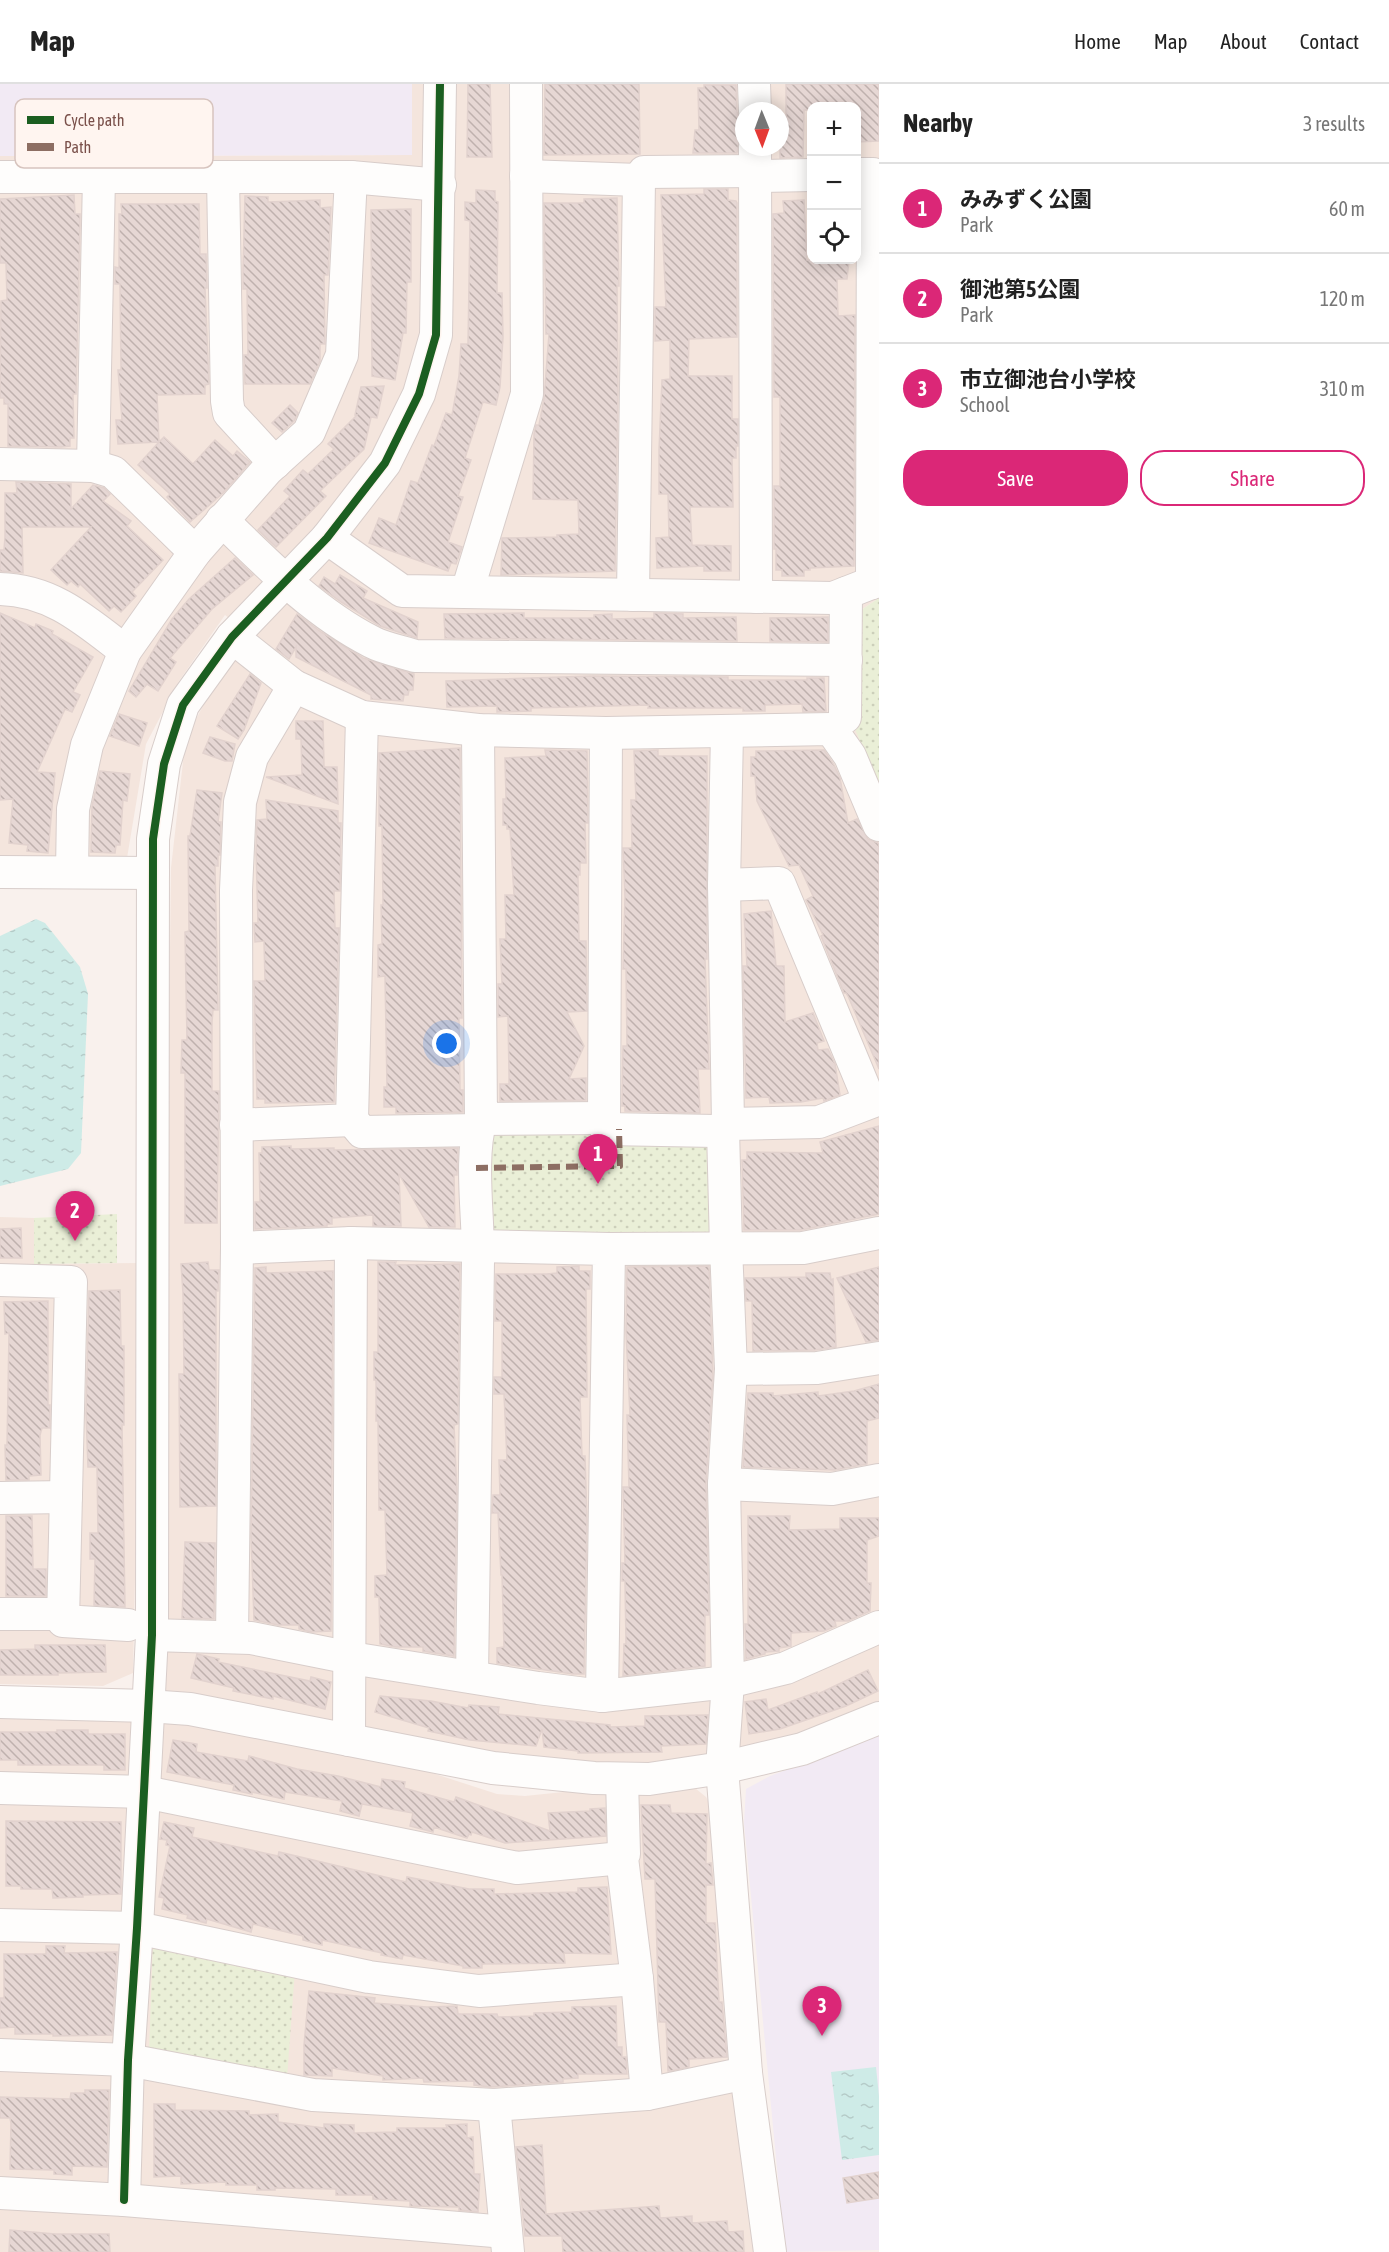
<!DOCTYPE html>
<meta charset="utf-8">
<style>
:root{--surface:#fff;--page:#f6f6f6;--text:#222;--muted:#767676;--line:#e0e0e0;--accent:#db2777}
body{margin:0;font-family:"Asap Condensed","Noto Sans JP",sans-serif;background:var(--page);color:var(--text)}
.controls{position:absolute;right:18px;top:18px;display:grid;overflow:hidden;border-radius:12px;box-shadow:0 3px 15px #0003}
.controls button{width:54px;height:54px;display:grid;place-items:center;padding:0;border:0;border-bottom:2px solid var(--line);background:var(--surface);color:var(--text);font:30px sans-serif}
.compass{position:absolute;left:735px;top:18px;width:54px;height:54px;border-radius:50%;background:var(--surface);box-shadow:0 3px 15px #0003;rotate:179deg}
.you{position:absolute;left:447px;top:960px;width:21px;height:21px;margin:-15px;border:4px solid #fff;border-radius:50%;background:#1a73e8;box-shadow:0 0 0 9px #1a73e833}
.badge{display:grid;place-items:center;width:39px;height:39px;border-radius:50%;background:var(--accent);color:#fff;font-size:20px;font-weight:700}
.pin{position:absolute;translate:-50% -50px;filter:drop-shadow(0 2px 3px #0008)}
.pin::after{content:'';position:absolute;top:32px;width:21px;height:18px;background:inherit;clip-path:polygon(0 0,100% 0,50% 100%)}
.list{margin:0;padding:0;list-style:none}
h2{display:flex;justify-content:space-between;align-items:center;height:78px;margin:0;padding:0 24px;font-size:26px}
h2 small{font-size:20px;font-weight:400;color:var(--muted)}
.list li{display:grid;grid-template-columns:39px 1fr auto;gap:18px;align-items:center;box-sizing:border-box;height:90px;padding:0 24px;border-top:2px solid var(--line)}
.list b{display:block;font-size:22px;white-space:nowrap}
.list p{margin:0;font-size:20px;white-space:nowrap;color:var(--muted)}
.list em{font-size:20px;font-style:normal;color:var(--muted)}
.actions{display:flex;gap:12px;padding:18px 24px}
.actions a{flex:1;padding:14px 0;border:2px solid var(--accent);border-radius:24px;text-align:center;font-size:21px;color:var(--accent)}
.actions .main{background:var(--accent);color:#fff}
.icon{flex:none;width:33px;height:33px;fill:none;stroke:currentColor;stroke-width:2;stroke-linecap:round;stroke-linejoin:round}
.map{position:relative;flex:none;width:879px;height:2168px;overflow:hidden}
header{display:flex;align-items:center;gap:36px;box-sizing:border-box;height:84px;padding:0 30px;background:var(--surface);border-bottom:2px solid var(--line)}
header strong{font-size:28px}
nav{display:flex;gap:33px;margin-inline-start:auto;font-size:21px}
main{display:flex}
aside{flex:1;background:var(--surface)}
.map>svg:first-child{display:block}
</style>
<header>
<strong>Map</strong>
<nav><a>Home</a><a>Map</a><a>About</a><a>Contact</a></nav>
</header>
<main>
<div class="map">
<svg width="879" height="2168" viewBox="0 0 879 2168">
<defs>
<pattern id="park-dots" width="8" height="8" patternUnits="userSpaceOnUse" patternTransform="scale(1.5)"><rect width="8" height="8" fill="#eaefd7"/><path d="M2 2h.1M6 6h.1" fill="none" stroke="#cccfba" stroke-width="1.8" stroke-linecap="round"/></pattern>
<pattern id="water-ripples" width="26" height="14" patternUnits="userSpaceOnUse" patternTransform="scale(1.5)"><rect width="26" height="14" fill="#ceebe7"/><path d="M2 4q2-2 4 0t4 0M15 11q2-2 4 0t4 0" fill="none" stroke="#b5cbc8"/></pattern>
<pattern id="building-back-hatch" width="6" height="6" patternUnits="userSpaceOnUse" patternTransform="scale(1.5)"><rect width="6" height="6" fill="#e6d7d4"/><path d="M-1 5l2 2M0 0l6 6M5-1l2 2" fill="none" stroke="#bfb1ae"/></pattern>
</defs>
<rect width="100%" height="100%" fill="#f9f1ed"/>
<g fill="#f4e5dd" fill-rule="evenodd">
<path d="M412 0H879V514L855 530 879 701V1625L730 1671 596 1688 165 1611 161 1595 171 784 185 660 195 637 228 575 252 552 225 531 179 597 146 660 127 774H0V72L411 71ZM812 22H856V176H812ZM744 27H780V63H744Z"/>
<polygon points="0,1133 34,1134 34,1180 138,1179 137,1402 133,1589 103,1602 0,1600"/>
<polygon points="0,1631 168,1633 429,1688 497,1710 525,1712 573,1707 695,1704 706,1713 718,1736 759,2168 0,2168"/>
</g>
<g fill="#f2eaf4">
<polygon points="0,0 412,0 412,71 0,72"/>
<polygon points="879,1652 879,2166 785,2168 744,1739 746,1705 770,1692"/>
</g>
<g fill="url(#park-dots)">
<polygon points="879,514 879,701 854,643 855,530"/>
<polygon points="481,1044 716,1047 714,1156 479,1153"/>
<polygon points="117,1130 117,1179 34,1180 34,1134"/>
<polygon points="153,1855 295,1886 287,1994 149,1969"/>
</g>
<g fill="url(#water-ripples)">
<polygon points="36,835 45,839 80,883 88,910 81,1069 68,1085 0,1102 0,852"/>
<polygon points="876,1983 879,2012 879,2071 842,2076 831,1988"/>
</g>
<g fill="url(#building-back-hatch)" stroke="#e2d2ce" stroke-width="1.5">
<polygon points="468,0 490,0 492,73 467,73"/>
<polygon points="545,0 639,0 640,70 544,71"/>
<polygon points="786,0 879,0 879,57 856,58 856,22 812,22 812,26 804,26 803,73 780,74 780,51 786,51"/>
<polygon points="704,1 736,1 737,28 743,40 737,69 693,69 695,46 699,46 698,4 704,4"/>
<polygon points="704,105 728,105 728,116 736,117 737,119 737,253 689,255 688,292 732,292 732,335 738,335 738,362 736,362 736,374 732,374 733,423 690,423 692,461 731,462 731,487 704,487 704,482 657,484 656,454 669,453 668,410 659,410 659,366 662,296 670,295 670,256 655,257 655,223 666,223 661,111 704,110"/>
<polygon points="476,106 495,107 495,117 498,118 497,209 502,209 503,253 500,303 496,321 483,318 465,374 471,376 458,412 463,413 448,458 462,463 456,480 451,479 448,487 369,459 379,434 396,441 411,397 418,399 432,361 434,362 446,329 452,331 459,292 461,260 468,260 470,137 465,136 465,118 476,119"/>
<polygon points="74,111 75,130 80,130 80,141 76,310 73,310 74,354 70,354 70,362 61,363 8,362 8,320 4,320 4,314 0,314 1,217 7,216 6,179 0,179 0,115"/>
<polygon points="245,112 268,113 268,118 320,116 320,124 331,123 328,191 324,191 325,260 320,260 320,277 310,300 245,300 244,271 248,271 247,205 243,205 243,185"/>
<polygon points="617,114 619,202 617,202 618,307 615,487 501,491 502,454 557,453 557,451 579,450 578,416 533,415 534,350 536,341 539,341 544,315 549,250 546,250 544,119 584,119 584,115"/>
<polygon points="804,116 807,176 849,176 847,195 837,195 838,232 855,231 854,482 810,484 810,486 804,486 804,492 782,492 782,486 776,486 776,465 774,465 774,402 780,402 780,313 774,313 773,130 784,129 783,117"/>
<polygon points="121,120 199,120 200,170 206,170 207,204 205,204 209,300 205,301 205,310 157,311 159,358 164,353 193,380 215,356 233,372 237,367 250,378 223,409 190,438 167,413 170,410 138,381 159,358 118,360 116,336 122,336 118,286 121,286 120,200 115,200 115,183 119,184 119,130 122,130"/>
<polygon points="411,125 411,198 407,198 406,249 403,249 395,296 372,292 371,126"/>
<polygon points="384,302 377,334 371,333 364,365 320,407 326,412 276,463 258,446 290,412 284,407 303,386 308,390 334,365 328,360 357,331 355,331 361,303"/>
<polygon points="290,321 298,329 294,337 282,348 272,339"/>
<polygon points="16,398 71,400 71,425 93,401 104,404 110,410 103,417 131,437 127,442 163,476 132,508 136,512 121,528 114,522 109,527 80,500 78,503 71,497 67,501 51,486 91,443 22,443 23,489 0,487 0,466 4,466 5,453 5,409 17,409"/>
<polygon points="235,474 253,491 212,525 170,574 176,578 158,607 147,600 136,613 129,607 172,535 189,515"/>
<polygon points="340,491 367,507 363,514 418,538 417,554 380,542 341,518 319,502 324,493 335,500"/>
<polygon points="0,529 35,544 36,540 53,547 52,550 93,573 73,608 80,611 72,628 65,625 37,688 55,689 48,769 27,767 28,761 9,759 13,715 0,716"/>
<polygon points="524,529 524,534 594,534 594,531 612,530 612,535 654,534 654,529 661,529 683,530 683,534 736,533 737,557 445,554 444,530"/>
<polygon points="297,530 321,548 363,574 414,590 413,606 409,606 408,611 404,611 403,617 371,615 371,611 296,573 296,563 289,575 276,565"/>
<polygon points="828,533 828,558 770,557 770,534"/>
<polygon points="250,590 261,599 244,646 238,655 217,642"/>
<polygon points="591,592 728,593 728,596 807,596 807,594 824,594 826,627 803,628 802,620 765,621 765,627 743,627 743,624 648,624 649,621 531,624 531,627 497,628 497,622 447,623 446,597"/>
<polygon points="119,630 147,639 139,662 110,652"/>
<polygon points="296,637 323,637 324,683 337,683 338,720 266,693 302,691 301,655 296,655"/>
<polygon points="210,653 235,660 232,677 225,677 203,669"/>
<polygon points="460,664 462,934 459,934 460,1006 463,1006 463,1028 396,1029 396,1023 384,1023 384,1003 387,1003 385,892 378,893 378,861 382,860 381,821 383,821 382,742 379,742 379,669"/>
<polygon points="545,666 587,667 588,739 585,739 586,779 580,779 580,791 578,791 579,857 586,857 587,927 567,928 584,962 569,995 586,994 586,1016 500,1017 500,1000 509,1000 509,991 508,932 498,933 498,900 502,900 500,855 506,855 505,811 514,811 510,745 507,745 507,741 503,741 503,715 506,715 505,674 546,672"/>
<polygon points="658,666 658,672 707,672 707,875 705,875 709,985 698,985 700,1029 625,1027 625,1022 622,1022 623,962 627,962 626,885 623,885 625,813 623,764 632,764 631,716 636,716 634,667"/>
<polygon points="824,666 834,681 840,694 848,739 857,735 868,755 878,759 879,762 879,985 848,912 846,909 844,909 821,852 823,851 806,816 813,812 799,781 789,782 757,717 755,692 751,692 751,673 756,673 756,667"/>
<polygon points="100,687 130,690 127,717 123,716 120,761 116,761 115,769 91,768 92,722"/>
<polygon points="197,706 222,709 218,738 221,738 220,771 218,771 218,782 215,782 218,924 218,926 213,926 212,938 212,1007 219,1007 217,1139 185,1139 185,989 181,989 182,956 187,956 185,848 189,847 188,752 190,752"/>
<polygon points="266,716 338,727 338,739 341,739 340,807 334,807 335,844 339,844 334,1018 265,1019 265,1015 257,1015 254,897 265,897 264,857 255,858 254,839 258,839 256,768 257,736 267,735"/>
<polygon points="771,827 776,882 784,882 785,938 813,929 824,957 817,959 818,966 828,965 835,980 840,1011 824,1017 823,1014 801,1018 770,1019 769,1013 746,1014 743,882 747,882 744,830"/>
<polygon points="879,1042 879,1130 801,1146 744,1146 742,1076 747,1076 747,1068 823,1069 820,1058"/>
<polygon points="291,1062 291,1065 334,1064 334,1066 458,1064 457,1091 454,1091 455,1143 429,1143 399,1090 401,1142 373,1142 373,1131 332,1134 332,1140 327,1140 327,1142 255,1145 255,1118 260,1118 259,1069 262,1069 262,1063"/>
<polygon points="21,1144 22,1174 0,1174 0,1145"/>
<polygon points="208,1178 209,1186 219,1186 218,1207 216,1207 216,1422 180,1423 179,1290 184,1290 183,1209 181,1180"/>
<polygon points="378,1178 396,1178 395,1181 460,1180 458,1340 454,1341 457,1410 454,1572 423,1567 423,1563 396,1563 380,1560 379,1513 375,1513 375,1492 387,1491 385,1426 379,1426 378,1337 376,1337 376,1296 374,1296 374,1268 378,1268"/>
<polygon points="579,1182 579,1187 590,1187 590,1205 586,1205 587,1313 580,1313 582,1372 585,1372 587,1436 584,1590 573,1590 497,1579 497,1564 504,1563 502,1491 501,1491 498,1429 492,1429 493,1411 500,1411 499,1376 507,1376 504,1310 494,1310 494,1293 502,1293 502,1237 495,1237 496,1190 547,1190 557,1189 557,1183"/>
<polygon points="709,1182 713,1291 706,1399 709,1531 705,1531 705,1582 623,1592 624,1560 626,1560 625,1497 622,1497 622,1479 625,1479 623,1403 629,1403 627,1331 630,1331 626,1248 627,1183"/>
<polygon points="266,1183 266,1189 333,1187 331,1547 311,1548 299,1545 299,1541 278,1541 254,1536 251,1451 255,1184"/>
<polygon points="879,1183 879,1256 866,1258 837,1194"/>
<polygon points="806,1189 830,1189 831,1196 833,1195 836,1263 815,1266 753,1267 752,1217 746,1217 745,1194 806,1193"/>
<polygon points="120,1206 121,1262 124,1262 124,1341 122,1341 125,1523 94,1521 95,1475 90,1475 90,1449 98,1449 97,1383 88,1383 86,1329 89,1207"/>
<polygon points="48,1217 48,1321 50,1321 50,1344 42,1344 40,1351 41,1391 29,1392 29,1396 6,1396 5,1361 7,1361 9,1249 5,1250 4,1218"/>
<polygon points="879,1300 879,1334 867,1337 867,1380 835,1386 743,1383 748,1309 773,1309 773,1312 818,1308 818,1312 854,1307"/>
<polygon points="6,1432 32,1432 33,1485 46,1485 46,1512 6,1512"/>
<polygon points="748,1432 790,1432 789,1446 840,1445 840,1434 879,1434 879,1452 867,1456 867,1499 871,1499 870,1527 848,1537 835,1537 836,1542 824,1547 791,1549 791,1562 779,1564 779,1567 765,1568 765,1570 746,1575 745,1540 748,1540"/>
<polygon points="185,1458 215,1459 214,1535 182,1534"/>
<polygon points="35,1561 105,1561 106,1588 58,1589 58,1591 0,1591 0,1566 35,1565"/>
<polygon points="197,1570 219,1575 218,1578 310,1597 311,1593 331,1598 325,1625 273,1612 273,1615 233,1607 234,1604 191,1594"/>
<polygon points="868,1586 878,1607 846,1622 780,1645 749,1650 745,1618 766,1615 768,1626 817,1608 818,1610"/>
<polygon points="380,1612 431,1617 468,1624 469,1621 499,1623 498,1630 610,1641 610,1643 645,1642 645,1632 708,1631 706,1660 661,1662 662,1668 578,1669 578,1667 544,1663 542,1645 536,1662 470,1656 428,1647 429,1644 375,1628"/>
<polygon points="57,1646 88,1646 88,1650 125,1650 125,1686 104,1686 104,1681 18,1681 18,1676 0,1676 0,1648 57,1648"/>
<polygon points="173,1656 197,1660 196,1668 248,1677 249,1672 297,1685 338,1692 381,1703 382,1695 405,1698 404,1704 454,1718 456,1713 550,1747 548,1729 590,1727 590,1725 605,1724 606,1752 505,1759 472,1748 471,1751 469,1750 467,1754 434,1743 433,1748 410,1742 413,1729 362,1720 359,1732 340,1727 342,1717 285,1708 284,1715 252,1708 252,1710 233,1706 234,1701 167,1688"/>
<polygon points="641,1721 670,1721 671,1729 707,1730 706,1780 711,1779 713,1801 706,1801 706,1839 715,1839 719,1918 722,1918 727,1973 689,1975 689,1983 671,1987 668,1987 666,1938 659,1938 655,1795 645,1795"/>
<polygon points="6,1737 121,1738 121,1810 83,1811 83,1813 53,1814 52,1805 21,1805 21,1802 6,1802"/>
<polygon points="164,1738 194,1744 192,1753 278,1772 279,1768 406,1798 407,1793 469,1805 494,1805 494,1810 578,1808 578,1804 607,1803 611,1870 564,1869 565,1879 482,1880 482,1884 463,1884 463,1882 403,1871 402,1875 381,1871 382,1869 322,1856 322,1861 303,1856 303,1852 253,1840 251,1848 207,1835 206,1839 187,1834 188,1831 162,1825 164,1814 159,1813 170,1762 166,1761 167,1756 160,1755"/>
<polygon points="46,1862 65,1862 64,1869 117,1868 112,1951 53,1952 53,1950 15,1950 15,1943 0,1944 0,1914 4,1914 4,1870 46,1870"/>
<polygon points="309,1907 375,1914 374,1919 427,1923 457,1922 458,1930 497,1930 498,1933 534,1932 534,1929 572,1928 572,1923 616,1922 617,1963 622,1963 622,1973 626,1973 627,1990 578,1990 578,1994 563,1995 563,1998 490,2003 474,2001 474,1997 424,1998 423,1994 383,1996 383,1992 332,1984 332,1992 304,1991 304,1961"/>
<polygon points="85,2006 109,2006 107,2083 72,2082 72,2091 54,2090 54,2086 10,2085 11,2039 10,2034 0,2034 0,2013 70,2015 71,2009 85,2009"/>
<polygon points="154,2020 175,2020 175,2026 249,2027 249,2031 278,2030 278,2038 324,2044 324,2040 354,2041 354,2049 397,2048 397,2044 447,2044 446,2041 467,2040 467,2054 473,2053 474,2090 480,2090 478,2128 459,2126 459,2123 410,2122 410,2117 373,2115 373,2111 336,2111 336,2105 275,2104 275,2106 257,2106 257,2101 226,2101 226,2098 181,2100 181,2092 154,2093"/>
<polygon points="542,2061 546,2130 659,2122 660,2134 692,2132 692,2139 727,2137 728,2148 743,2147 744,2168 563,2168 562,2152 525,2152 516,2063"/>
<polygon points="879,2088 879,2114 847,2119 843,2094"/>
<polygon points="10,2146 55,2150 109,2150 110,2168 9,2168"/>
</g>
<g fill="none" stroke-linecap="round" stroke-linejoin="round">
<g stroke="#d8cdca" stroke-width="34">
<g id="minor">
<polyline points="754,0 755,27"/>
<polyline points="755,63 756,513"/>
<polyline points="856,90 873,90 872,499"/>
<polyline points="526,92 639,96 633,511"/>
<polyline points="756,92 812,91"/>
<polyline points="0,93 351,93 440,101"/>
<polyline points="223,93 227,317 229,329 275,379"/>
<polyline points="639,96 644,88 756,87"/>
<polyline points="0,380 93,382 113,388 195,468"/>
<polyline points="93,382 99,93"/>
<path d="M222 436C268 481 315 529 372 558 383 564 403 568 415 572L846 576"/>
<polyline points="327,454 402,507 833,514 879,496"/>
<path d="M0 505C52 506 86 537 125 567"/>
<polyline points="467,508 527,310 526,0"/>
<polyline points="232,553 294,602 362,633 478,646 606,649 831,645 850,672 879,741"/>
<polyline points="845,633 846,509"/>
<polyline points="478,646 481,1035 604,1034"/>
<polyline points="727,648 724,801 728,1040"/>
<polyline points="606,649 604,1034 606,1045 716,1047 723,1045 728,1040 819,1038 879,1015"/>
<polyline points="0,788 153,789"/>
<polyline points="72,788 73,725 87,661 125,567 195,468 267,386 309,348 342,271 351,93"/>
<polyline points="724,801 779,799 870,1018"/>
<polyline points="352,1036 362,1048 478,1046"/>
<polyline points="236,1041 352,1036 362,633"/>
<polyline points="723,1045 726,1163 731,1285 724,1400 728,1598 722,1684 746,1989 770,2168"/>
<polyline points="351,1159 609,1165 602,1612"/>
<polyline points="237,1164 351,1159 349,1656"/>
<polyline points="609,1165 803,1164 879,1149"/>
<polyline points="0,1196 71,1198 63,1537 128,1541"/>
<polyline points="731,1285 817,1284 879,1274"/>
<polyline points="724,1400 832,1405 879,1396"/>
<polyline points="0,1414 66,1413"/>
<polyline points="0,1530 63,1530"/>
<polyline points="152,1551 251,1554 351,1574 538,1604 602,1612 728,1598 786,1584 879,1543"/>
<polyline points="232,1552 237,1164 236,806 240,718 252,673 294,602"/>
<path d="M472 1593C474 1454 476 1315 478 1177 479 1135 469 1074 481 1035"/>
<polyline points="0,1618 148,1622 190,1625 493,1684 594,1694 649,1695 722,1684 802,1665 879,1634"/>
<polyline points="622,1695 624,1770 622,1774 637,1895 647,2010"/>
<polyline points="0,1704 145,1708 517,1784 622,1774"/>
<polyline points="0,1841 137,1844 369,1893 479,1907 637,1895"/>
<polyline points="0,1971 128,1976 313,2011 494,2021 647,2010 746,1989"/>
<polyline points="494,2021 508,2168"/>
<polyline points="0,2109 124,2116 506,2148"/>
<polyline points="124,2116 128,1976 137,1844 152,1551 153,755 164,680 183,621 232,553 327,454 385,379 419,310 436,251 440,0"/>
</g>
</g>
<use href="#minor" stroke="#fefdfc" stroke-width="32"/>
<polyline stroke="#8d6e63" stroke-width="6" stroke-dasharray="12 6" stroke-linecap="butt" points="476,1084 620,1082 619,1045"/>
<g stroke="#fff5f0" stroke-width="11">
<polyline id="cycleway" points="124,2116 128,1976 137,1844 152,1551 153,755 164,680 183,621 232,553 327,454 385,379 419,310 436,251 440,0"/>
</g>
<use href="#cycleway" stroke="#1b5e20" stroke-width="8"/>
</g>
<rect x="15" y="15" width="198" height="69" rx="9" fill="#fff5f0" stroke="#d7c4be" stroke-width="1.5"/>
<rect x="27" y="32" width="27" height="8" fill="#1b5e20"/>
<rect x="27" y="59" width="27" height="8" fill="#8d6e63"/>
<g font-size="16" fill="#7a504a">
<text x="64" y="42">Cycle path</text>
<text x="64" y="69">Path</text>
</g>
</svg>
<div class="controls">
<button>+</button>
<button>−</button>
<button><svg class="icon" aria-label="locate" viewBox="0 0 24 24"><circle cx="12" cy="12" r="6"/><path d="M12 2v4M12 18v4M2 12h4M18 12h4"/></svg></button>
</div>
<svg class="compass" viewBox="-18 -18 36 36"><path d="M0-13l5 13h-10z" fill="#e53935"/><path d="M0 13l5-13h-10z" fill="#767676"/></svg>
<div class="you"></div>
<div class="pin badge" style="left:598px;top:1100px">1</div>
<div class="pin badge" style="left:75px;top:1157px">2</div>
<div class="pin badge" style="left:822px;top:1952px">3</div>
</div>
<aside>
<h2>Nearby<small>3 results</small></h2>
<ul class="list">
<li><span class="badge">1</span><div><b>みみずく公園</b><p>Park</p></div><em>60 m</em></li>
<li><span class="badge">2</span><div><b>御池第5公園</b><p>Park</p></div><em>120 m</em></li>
<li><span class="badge">3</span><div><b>市立御池台小学校</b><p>School</p></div><em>310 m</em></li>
</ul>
<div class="actions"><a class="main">Save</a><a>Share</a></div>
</aside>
</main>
